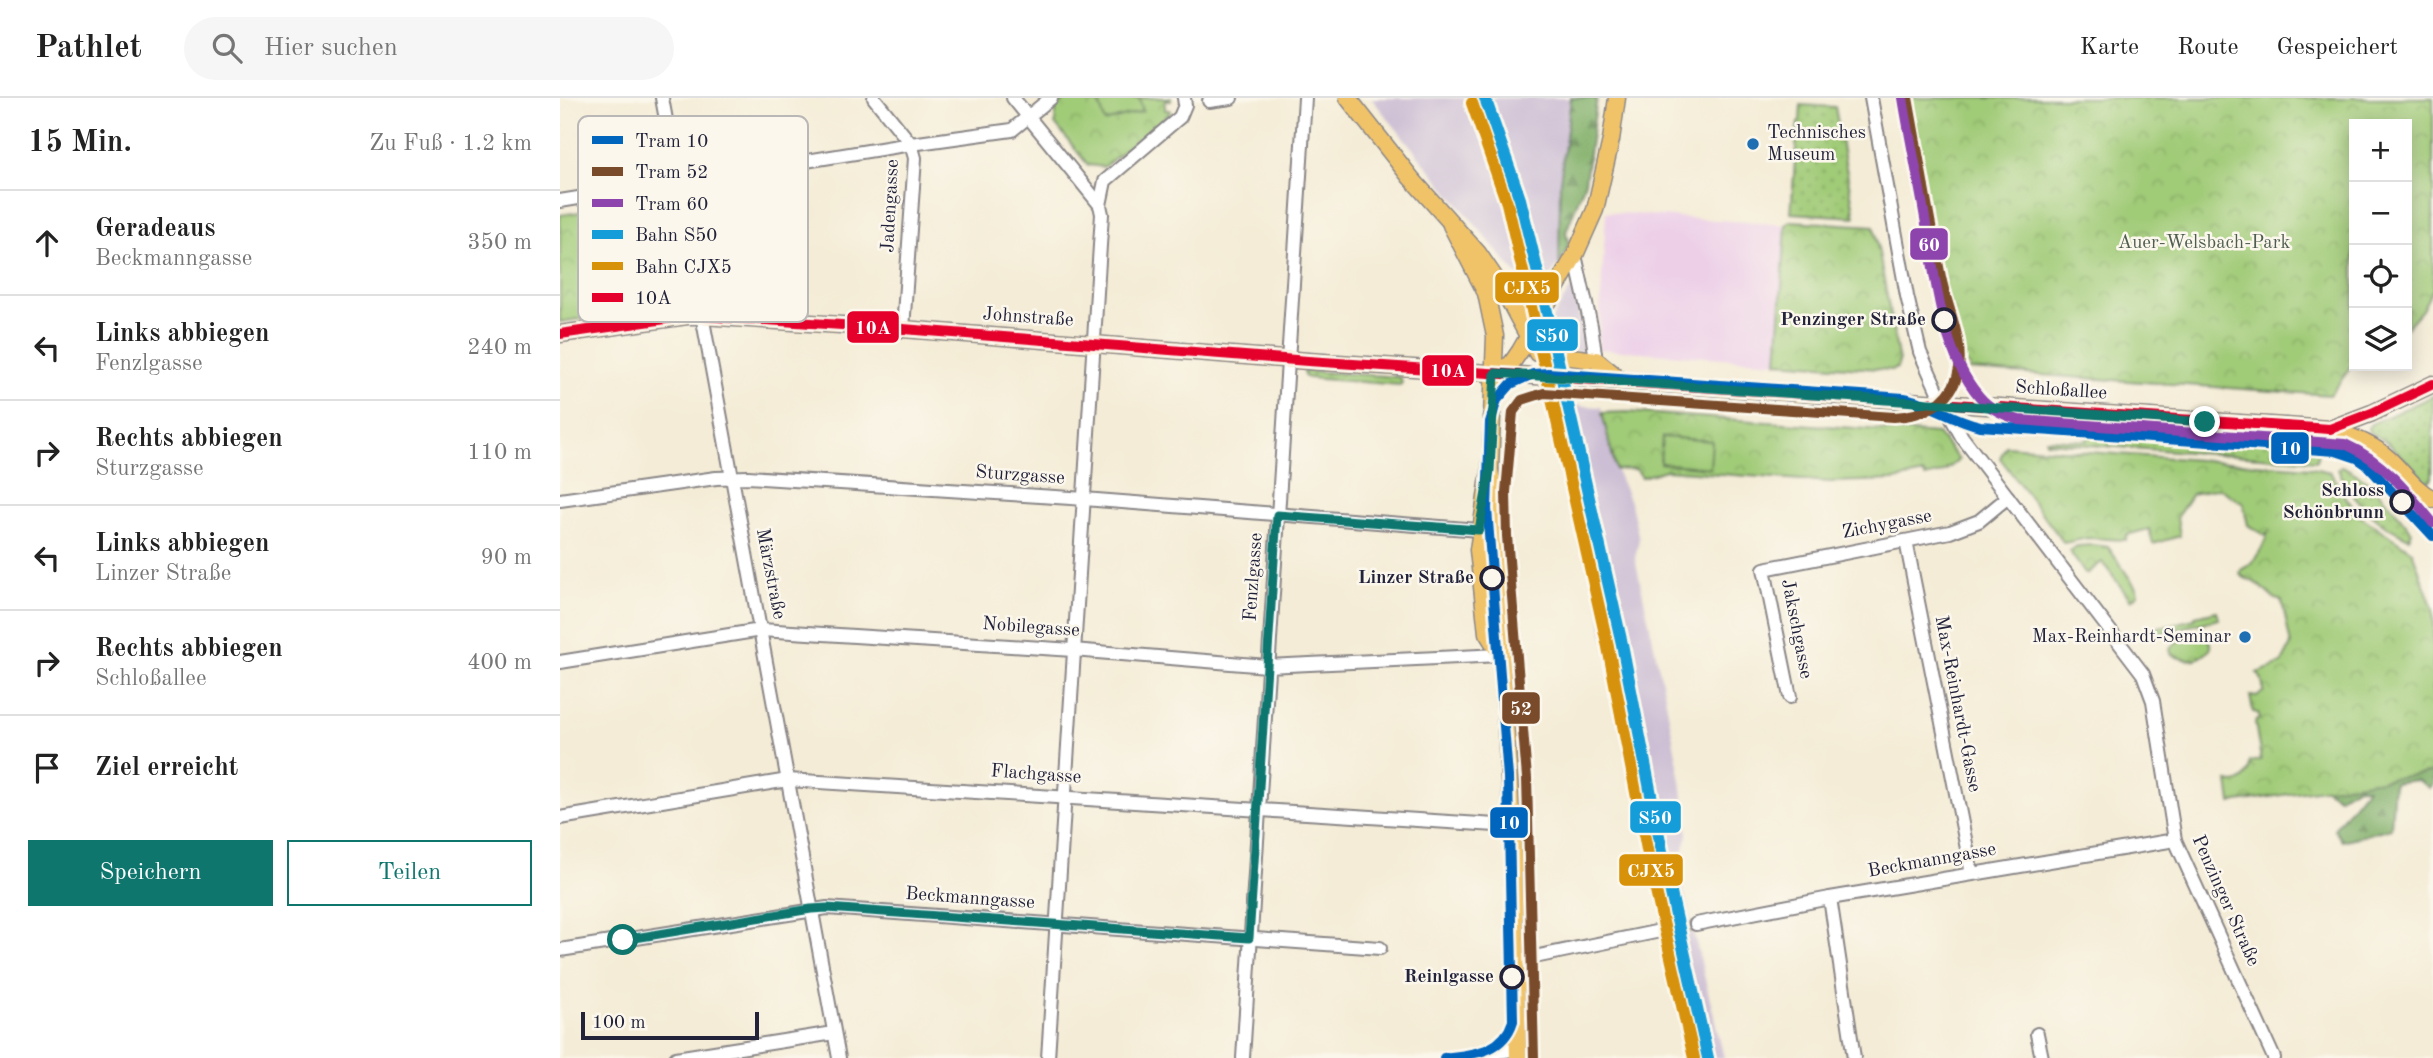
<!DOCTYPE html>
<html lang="de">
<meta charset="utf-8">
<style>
:root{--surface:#fff;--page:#f6f6f6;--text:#222;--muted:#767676;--line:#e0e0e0;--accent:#0f766e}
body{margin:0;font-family:"Old Standard TT",serif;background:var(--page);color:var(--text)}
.controls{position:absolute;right:21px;top:21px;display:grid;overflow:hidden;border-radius:0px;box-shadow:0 4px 18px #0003}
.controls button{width:63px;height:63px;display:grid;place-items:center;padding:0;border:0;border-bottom:2px solid var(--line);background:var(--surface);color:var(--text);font:35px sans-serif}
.scale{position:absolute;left:21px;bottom:18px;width:178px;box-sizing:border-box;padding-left:7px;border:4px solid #22223b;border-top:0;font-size:19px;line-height:24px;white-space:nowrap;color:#22223b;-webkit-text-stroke:5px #fbf7ec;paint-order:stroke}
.stop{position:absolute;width:21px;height:21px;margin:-16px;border:5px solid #0f766e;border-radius:50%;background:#fff}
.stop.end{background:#0f766e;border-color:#fff;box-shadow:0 2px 7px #0008}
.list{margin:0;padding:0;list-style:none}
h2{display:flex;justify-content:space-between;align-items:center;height:91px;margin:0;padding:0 28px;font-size:30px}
h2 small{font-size:23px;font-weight:400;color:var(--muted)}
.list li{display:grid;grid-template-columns:46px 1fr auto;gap:21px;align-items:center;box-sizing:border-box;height:105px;padding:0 28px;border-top:2px solid var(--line)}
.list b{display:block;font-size:26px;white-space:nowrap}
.list p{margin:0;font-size:23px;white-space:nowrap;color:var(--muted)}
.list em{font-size:23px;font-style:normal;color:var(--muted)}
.actions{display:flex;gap:14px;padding:21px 28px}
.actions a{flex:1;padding:16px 0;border:2px solid var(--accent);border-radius:0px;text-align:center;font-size:24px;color:var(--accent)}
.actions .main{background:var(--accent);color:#fff}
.icon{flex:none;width:38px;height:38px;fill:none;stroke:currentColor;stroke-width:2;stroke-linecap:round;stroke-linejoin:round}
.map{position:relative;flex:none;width:1873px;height:960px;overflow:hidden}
header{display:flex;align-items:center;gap:42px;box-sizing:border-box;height:98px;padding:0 35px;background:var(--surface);border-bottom:2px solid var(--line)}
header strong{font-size:33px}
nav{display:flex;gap:38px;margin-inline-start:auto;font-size:24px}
.search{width:490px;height:63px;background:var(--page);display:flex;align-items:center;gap:18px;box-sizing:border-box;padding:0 24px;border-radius:38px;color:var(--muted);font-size:26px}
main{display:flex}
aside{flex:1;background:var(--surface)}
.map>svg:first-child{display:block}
</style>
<header>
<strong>Pathlet</strong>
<div class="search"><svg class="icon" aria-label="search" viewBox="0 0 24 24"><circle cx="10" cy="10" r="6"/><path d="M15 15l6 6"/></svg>Hier suchen</div>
<nav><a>Karte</a><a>Route</a><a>Gespeichert</a></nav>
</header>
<main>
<aside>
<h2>15 Min.<small>Zu Fuß · 1.2 km</small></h2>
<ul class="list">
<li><svg class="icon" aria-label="ahead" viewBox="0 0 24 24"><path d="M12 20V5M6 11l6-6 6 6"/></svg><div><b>Geradeaus</b><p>Beckmanngasse</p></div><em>350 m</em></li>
<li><svg class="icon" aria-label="left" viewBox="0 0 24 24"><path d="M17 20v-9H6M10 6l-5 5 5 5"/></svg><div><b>Links abbiegen</b><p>Fenzlgasse</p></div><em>240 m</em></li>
<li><svg class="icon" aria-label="right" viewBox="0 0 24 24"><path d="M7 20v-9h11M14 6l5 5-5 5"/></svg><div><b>Rechts abbiegen</b><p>Sturzgasse</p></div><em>110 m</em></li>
<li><svg class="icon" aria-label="left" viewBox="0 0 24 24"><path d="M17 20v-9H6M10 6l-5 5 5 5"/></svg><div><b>Links abbiegen</b><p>Linzer Straße</p></div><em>90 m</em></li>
<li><svg class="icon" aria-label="right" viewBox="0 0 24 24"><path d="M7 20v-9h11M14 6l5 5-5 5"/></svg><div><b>Rechts abbiegen</b><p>Schloßallee</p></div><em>400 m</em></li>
<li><svg class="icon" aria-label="arrive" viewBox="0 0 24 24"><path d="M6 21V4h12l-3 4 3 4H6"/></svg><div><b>Ziel erreicht</b></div></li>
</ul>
<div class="actions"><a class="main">Speichern</a><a>Teilen</a></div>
</aside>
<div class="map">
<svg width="1873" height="960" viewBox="0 0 1873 960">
<defs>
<pattern id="grass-dots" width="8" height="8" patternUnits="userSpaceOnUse" patternTransform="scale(1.75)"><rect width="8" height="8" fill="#a0cb77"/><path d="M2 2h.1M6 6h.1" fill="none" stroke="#8aae68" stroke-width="1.8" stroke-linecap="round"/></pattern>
<pattern id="forest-firs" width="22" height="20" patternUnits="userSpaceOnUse" patternTransform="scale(1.75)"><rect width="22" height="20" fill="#80af68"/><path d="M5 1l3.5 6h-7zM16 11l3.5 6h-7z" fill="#688e57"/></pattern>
<pattern id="park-crowns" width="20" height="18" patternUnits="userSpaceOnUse" patternTransform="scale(1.75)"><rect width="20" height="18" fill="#a0cb77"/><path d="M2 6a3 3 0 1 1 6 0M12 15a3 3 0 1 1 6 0" fill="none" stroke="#8aae68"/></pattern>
</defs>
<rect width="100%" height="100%" fill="#fbf7ec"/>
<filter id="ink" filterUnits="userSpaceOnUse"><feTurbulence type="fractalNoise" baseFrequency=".0143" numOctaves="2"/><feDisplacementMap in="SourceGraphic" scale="14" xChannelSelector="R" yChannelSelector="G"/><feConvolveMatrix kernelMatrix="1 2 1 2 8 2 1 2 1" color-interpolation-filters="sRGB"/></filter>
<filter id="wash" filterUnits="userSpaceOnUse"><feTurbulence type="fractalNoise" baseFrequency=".00686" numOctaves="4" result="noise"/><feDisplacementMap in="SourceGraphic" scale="28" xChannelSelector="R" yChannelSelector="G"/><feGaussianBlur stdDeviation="1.57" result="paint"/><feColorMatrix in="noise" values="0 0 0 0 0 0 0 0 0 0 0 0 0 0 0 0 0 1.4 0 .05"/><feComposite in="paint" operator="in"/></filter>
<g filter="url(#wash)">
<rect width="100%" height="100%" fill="#f4ecd6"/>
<polygon fill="#edd0e8" points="1046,114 1226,127 1217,264 1038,251"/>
<g fill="#ccbed4">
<polygon points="811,0 1037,0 1025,84 1006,134 1009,147 1007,152 972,208 966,180 957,177"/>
<polygon points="1011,190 1014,192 1027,254 981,250 979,242"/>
<polygon points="994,306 1041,309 1056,372 1071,406 1079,441 1075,460 1105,598 1121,683 1128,736 1121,762 1123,790 1164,960 1139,960 1129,904 1079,681 1054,547 1043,540 1040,513 1020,434 1020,424 999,342 1002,340"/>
</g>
<g fill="url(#grass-dots)" stroke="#617659" stroke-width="2">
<polygon points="1241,7 1275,9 1295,119 1231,115 1238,24 1240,23"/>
<polygon points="744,273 840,279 842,285 840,287 748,280 744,278"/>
<polygon points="1873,298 1872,380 1868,384 1827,344 1809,334 1808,330 1811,326"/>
<path d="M1527 330 1778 347C1814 356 1835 382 1859 407L1854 412C1822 375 1811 353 1759 349L1757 363 1486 344V341L1527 343Z"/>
<path d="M1781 368C1810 379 1833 410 1852 434L1849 440C1817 426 1792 403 1778 371Z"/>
</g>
<g fill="url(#forest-firs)" stroke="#516852" stroke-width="2">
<polygon points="1011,0 1037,0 1025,84 1006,134 1009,147 1007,152 999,166 1000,84"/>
<polygon points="1873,631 1873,686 1869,690 1857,682 1834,685 1831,730 1782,743 1774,731 1807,690 1798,688 1779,699 1755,685"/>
</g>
<g fill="url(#park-crowns)" stroke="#617659" stroke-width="2">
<polygon points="508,0 611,0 611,3 605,3 605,12 610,12 610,15 544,69 528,67 495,26 496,9"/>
<polygon points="1341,0 1873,0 1873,190 1862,212 1847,229 1847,26 1794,26 1794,265 1770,297 1409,272 1410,269 1404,265 1397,269 1381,215"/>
<polygon points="103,101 123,205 0,224 0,117"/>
<polygon points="1230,123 1314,128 1339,264 1337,270 1332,272 1217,264 1226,127"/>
<polygon points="1067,314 1378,336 1399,362 1382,375 1365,379 1364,376 1335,382 1269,384 1106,372 1082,379 1076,371 1056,372 1042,315"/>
<path d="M1446 348 1752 370 1770 374 1786 400 1803 420 1852 453 1873 511V674L1671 705 1668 684C1681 688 1690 677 1690 664L1701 662 1695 624 1700 621 1698 615 1693 614 1690 598 1697 599 1704 593 1701 580 1697 575 1721 566 1731 547 1722 503C1709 500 1706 492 1696 485 1689 481 1685 482 1680 476L1681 472C1695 465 1704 449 1708 434L1704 437 1688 427 1683 405 1659 390 1632 396 1617 419 1620 438 1593 446 1589 431 1566 437V442L1528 440 1504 445 1440 360Z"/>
<polygon points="1533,447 1548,449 1577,491 1578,496 1571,502 1542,464 1526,476 1509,453 1517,448"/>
<polygon points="1657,513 1659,521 1592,537 1582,535 1582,533 1635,521 1635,518"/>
<path d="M1636 535 1648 538 1651 550C1640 565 1626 564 1611 556L1610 551C1616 543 1626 536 1636 535Z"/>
</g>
<g fill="#a0cb77" stroke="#617659" stroke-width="2">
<polygon points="538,0 579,0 583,13 545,24"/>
<polygon points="1102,339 1152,343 1150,370 1100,365"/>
</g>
</g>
<g filter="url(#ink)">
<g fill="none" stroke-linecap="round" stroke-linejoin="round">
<polyline stroke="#cac4b7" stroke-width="12" stroke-dasharray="12 6" stroke-linecap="butt" points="1110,831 1136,826"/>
<g stroke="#8b8788" stroke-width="16">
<g id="minor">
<polyline points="102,0 279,960"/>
<polyline points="314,0 351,46 355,60 343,231"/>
<polyline points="453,0 540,107"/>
<polyline points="1311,0 1347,198 1360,254 1383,305 1402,339 1583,576 1593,603 1615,742 1714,960"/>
<polyline points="649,3 671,0"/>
<polyline points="0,103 351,46 452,32 491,0"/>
<polyline points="1015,157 1031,228 1036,262"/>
<polyline points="0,402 156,380 188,379 511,400 919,432"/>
<polyline points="1346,443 1412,776"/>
<polyline points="0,564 201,532 513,552 707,568 941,557"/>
<polyline points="1230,599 1204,471 1390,434 1419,423 1448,399"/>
<polyline points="0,720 228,682 952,728"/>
<polyline points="1270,800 1294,960"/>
<polyline points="1136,826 1270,800 1615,742"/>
<polyline points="0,852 267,810 820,850"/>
<polyline points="955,863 1110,831"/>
<polyline points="1477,936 1482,960"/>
<polyline points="116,960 274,935"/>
<polyline points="488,960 542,116 540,107 545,83 620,19 625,7 624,0"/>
<polyline points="683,960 745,0"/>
<polyline points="899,960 958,951"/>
</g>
</g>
<g stroke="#8b8788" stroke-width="19">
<g id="major">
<polyline points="788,0 851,80 918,155 944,193 977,255 1036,262 1062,283"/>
<polyline points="891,127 926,195 935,238 930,372 918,452 927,535 941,557"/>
<path d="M0 236 127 218H142L343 231 748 263 1770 331C1791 339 1812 345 1829 361 1843 374 1855 392 1873 401"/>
<polyline points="935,275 951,266 960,253 1015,157 1035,112 1051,42 1057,0"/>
<polyline points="1770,331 1812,315 1873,286"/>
<polyline points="930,372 940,433 946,536 941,557 952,728 958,960"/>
</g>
</g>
<use href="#minor" stroke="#fff" stroke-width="12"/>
<use href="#major" stroke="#f1c369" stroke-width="16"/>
<g stroke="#fbf7ec" stroke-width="16">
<polyline id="bus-1" points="0,236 127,218 142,218 343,231 748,263 1770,331 1812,315 1873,286"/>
</g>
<use href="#bus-1" stroke="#e4002b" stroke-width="10"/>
<g stroke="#fbf7ec" stroke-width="18">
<polyline id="rail-1" points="925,0 960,101 982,192 1062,546 1104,764 1148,960"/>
</g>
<g stroke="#fbf7ec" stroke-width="18">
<polyline id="rail-2" points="912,5 947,105 968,195 1048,549 1090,767 1134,960"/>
</g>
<use href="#rail-1" stroke="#159dd9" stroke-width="12"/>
<use href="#rail-2" stroke="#d79209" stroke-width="12"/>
<g stroke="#fbf7ec" stroke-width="16">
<path id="tram-1" d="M884 960C913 956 943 955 953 923L948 679 927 411 930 324 937 302 951 286 973 276 988 275 1344 300C1371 305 1393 322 1420 328L1776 353 1797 360 1807 367 1873 438"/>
</g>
<g stroke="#fbf7ec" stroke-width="16">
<path id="tram-2" d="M974 960 967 680 947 438 946 394 953 314 962 302 984 295 1334 319C1361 318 1388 307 1397 279 1407 247 1387 210 1381 179 1369 120 1359 60 1348 0"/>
</g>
<g stroke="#fbf7ec" stroke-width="16">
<path id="tram-3" d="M1343 0C1350 42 1359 84 1366 126 1375 180 1382 255 1419 298 1430 311 1443 317 1459 322L1785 346C1822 362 1848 394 1873 425"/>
</g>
<use href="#tram-1" stroke="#0065bd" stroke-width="10"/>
<use href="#tram-2" stroke="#7a4b2a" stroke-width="10"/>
<use href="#tram-3" stroke="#8e44ad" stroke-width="10"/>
</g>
</g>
<g fill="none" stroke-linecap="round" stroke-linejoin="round" filter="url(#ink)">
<polyline stroke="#0f766e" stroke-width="9" points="63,842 251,811 267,810 689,840 717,417 919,432 930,372 935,275 1645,324"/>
</g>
<g fill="#1f6fb2" stroke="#fbf7ec" stroke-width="2.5">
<circle cx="1193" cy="46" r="7"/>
<circle cx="1685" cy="539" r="7"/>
</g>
<g fill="#fbf7ec" stroke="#22223b" stroke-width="3.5">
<circle cx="1384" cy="222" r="11"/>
<circle cx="1842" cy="404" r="11"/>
<circle cx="932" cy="480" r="11"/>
<circle cx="952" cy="879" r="11"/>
</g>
<g text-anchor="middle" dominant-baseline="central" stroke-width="5" stroke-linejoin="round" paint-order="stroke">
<g font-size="19" fill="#22223b" stroke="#fbf7ec" text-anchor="start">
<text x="1207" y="35">Technisches<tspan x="1207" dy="22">Museum</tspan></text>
<text x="1671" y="539" text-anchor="end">Max-Reinhardt-Seminar</text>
</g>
<g font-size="19" fill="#22223b" stroke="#fbf7ec">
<text transform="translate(331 108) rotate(-87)">Jadengasse</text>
<text transform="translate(468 220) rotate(4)">Johnstraße</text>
<text transform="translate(1501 293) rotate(4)">Schloßallee</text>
<text transform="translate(460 378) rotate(4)">Sturzgasse</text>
<text transform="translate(1327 427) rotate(-11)">Zichygasse</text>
<text transform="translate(210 476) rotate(79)">Märzstraße</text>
<text transform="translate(694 479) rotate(-86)">Fenzlgasse</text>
<text transform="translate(471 530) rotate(4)">Nobilegasse</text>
<text transform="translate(1236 531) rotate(79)">Jakschgasse</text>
<text transform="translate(1397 606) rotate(79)">Max-Reinhardt-Gasse</text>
<text transform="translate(476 677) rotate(4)">Flachgasse</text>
<text transform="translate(1372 763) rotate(-10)">Beckmanngasse</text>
<text transform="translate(410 801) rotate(4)">Beckmanngasse</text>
<text transform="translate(1665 803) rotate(66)">Penzinger Straße</text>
</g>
<g font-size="19" fill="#4e5d50" stroke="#fbf7ec">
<text x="1644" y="145">Auer-Welsbach-Park</text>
</g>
<g font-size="19" font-weight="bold" fill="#22223b" stroke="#fbf7ec" text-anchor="end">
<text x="1366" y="222">Penzinger Straße</text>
<text x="1824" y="393">Schloss<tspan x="1824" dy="22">Schönbrunn</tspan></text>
<text x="914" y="480">Linzer Straße</text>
<text x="934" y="879">Reinlgasse</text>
</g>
</g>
<rect x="18" y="18" width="230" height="206" rx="10" fill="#fbf7ec" stroke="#bab7b7" stroke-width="2"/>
<rect x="32" y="38" width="31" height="8" fill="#0065bd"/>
<rect x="32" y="69" width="31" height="9" fill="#7a4b2a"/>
<rect x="32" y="101" width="31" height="8" fill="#8e44ad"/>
<rect x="32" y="132" width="31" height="9" fill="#159dd9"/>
<rect x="32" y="164" width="31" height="8" fill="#d79209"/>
<rect x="32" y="195" width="31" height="9" fill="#e4002b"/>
<g font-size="19" fill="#22223b">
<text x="75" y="49">Tram 10</text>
<text x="75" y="80">Tram 52</text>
<text x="75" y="112">Tram 60</text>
<text x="75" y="143">Bahn S50</text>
<text x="75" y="175">Bahn CJX5</text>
<text x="75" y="206">10A</text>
</g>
<g stroke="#fbf7ec" stroke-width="2.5">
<rect x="1349" y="129" width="40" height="34" rx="7" fill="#8e44ad"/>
<rect x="934" y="173" width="66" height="33" rx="7" fill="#d79209"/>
<rect x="286" y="212" width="54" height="34" rx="7" fill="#e4002b"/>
<rect x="966" y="220" width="53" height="34" rx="7" fill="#159dd9"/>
<rect x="861" y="256" width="54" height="33" rx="7" fill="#e4002b"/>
<rect x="1710" y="333" width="40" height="34" rx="7" fill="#0065bd"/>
<rect x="941" y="593" width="40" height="34" rx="7" fill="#7a4b2a"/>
<rect x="1069" y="702" width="53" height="34" rx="7" fill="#159dd9"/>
<rect x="929" y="708" width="40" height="33" rx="7" fill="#0065bd"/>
<rect x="1058" y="755" width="66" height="34" rx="7" fill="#d79209"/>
</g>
<g font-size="19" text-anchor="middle" font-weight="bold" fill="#fff">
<text x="1369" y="153">60</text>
<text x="967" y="196">CJX5</text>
<text x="313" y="236">10A</text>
<text x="992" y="244">S50</text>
<text x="888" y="279">10A</text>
<text x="1730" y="357">10</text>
<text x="961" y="617">52</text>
<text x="1095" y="726">S50</text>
<text x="949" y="731">10</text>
<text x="1091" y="779">CJX5</text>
</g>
</svg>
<div class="controls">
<button>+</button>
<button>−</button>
<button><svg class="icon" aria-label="locate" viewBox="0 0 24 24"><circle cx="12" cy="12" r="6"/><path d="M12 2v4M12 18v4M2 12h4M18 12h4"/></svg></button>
<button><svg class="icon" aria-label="layers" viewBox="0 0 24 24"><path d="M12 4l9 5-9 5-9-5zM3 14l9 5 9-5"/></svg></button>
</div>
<div class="scale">100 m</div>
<div class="stop" style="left:63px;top:842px"></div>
<div class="stop end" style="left:1645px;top:324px"></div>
</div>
</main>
